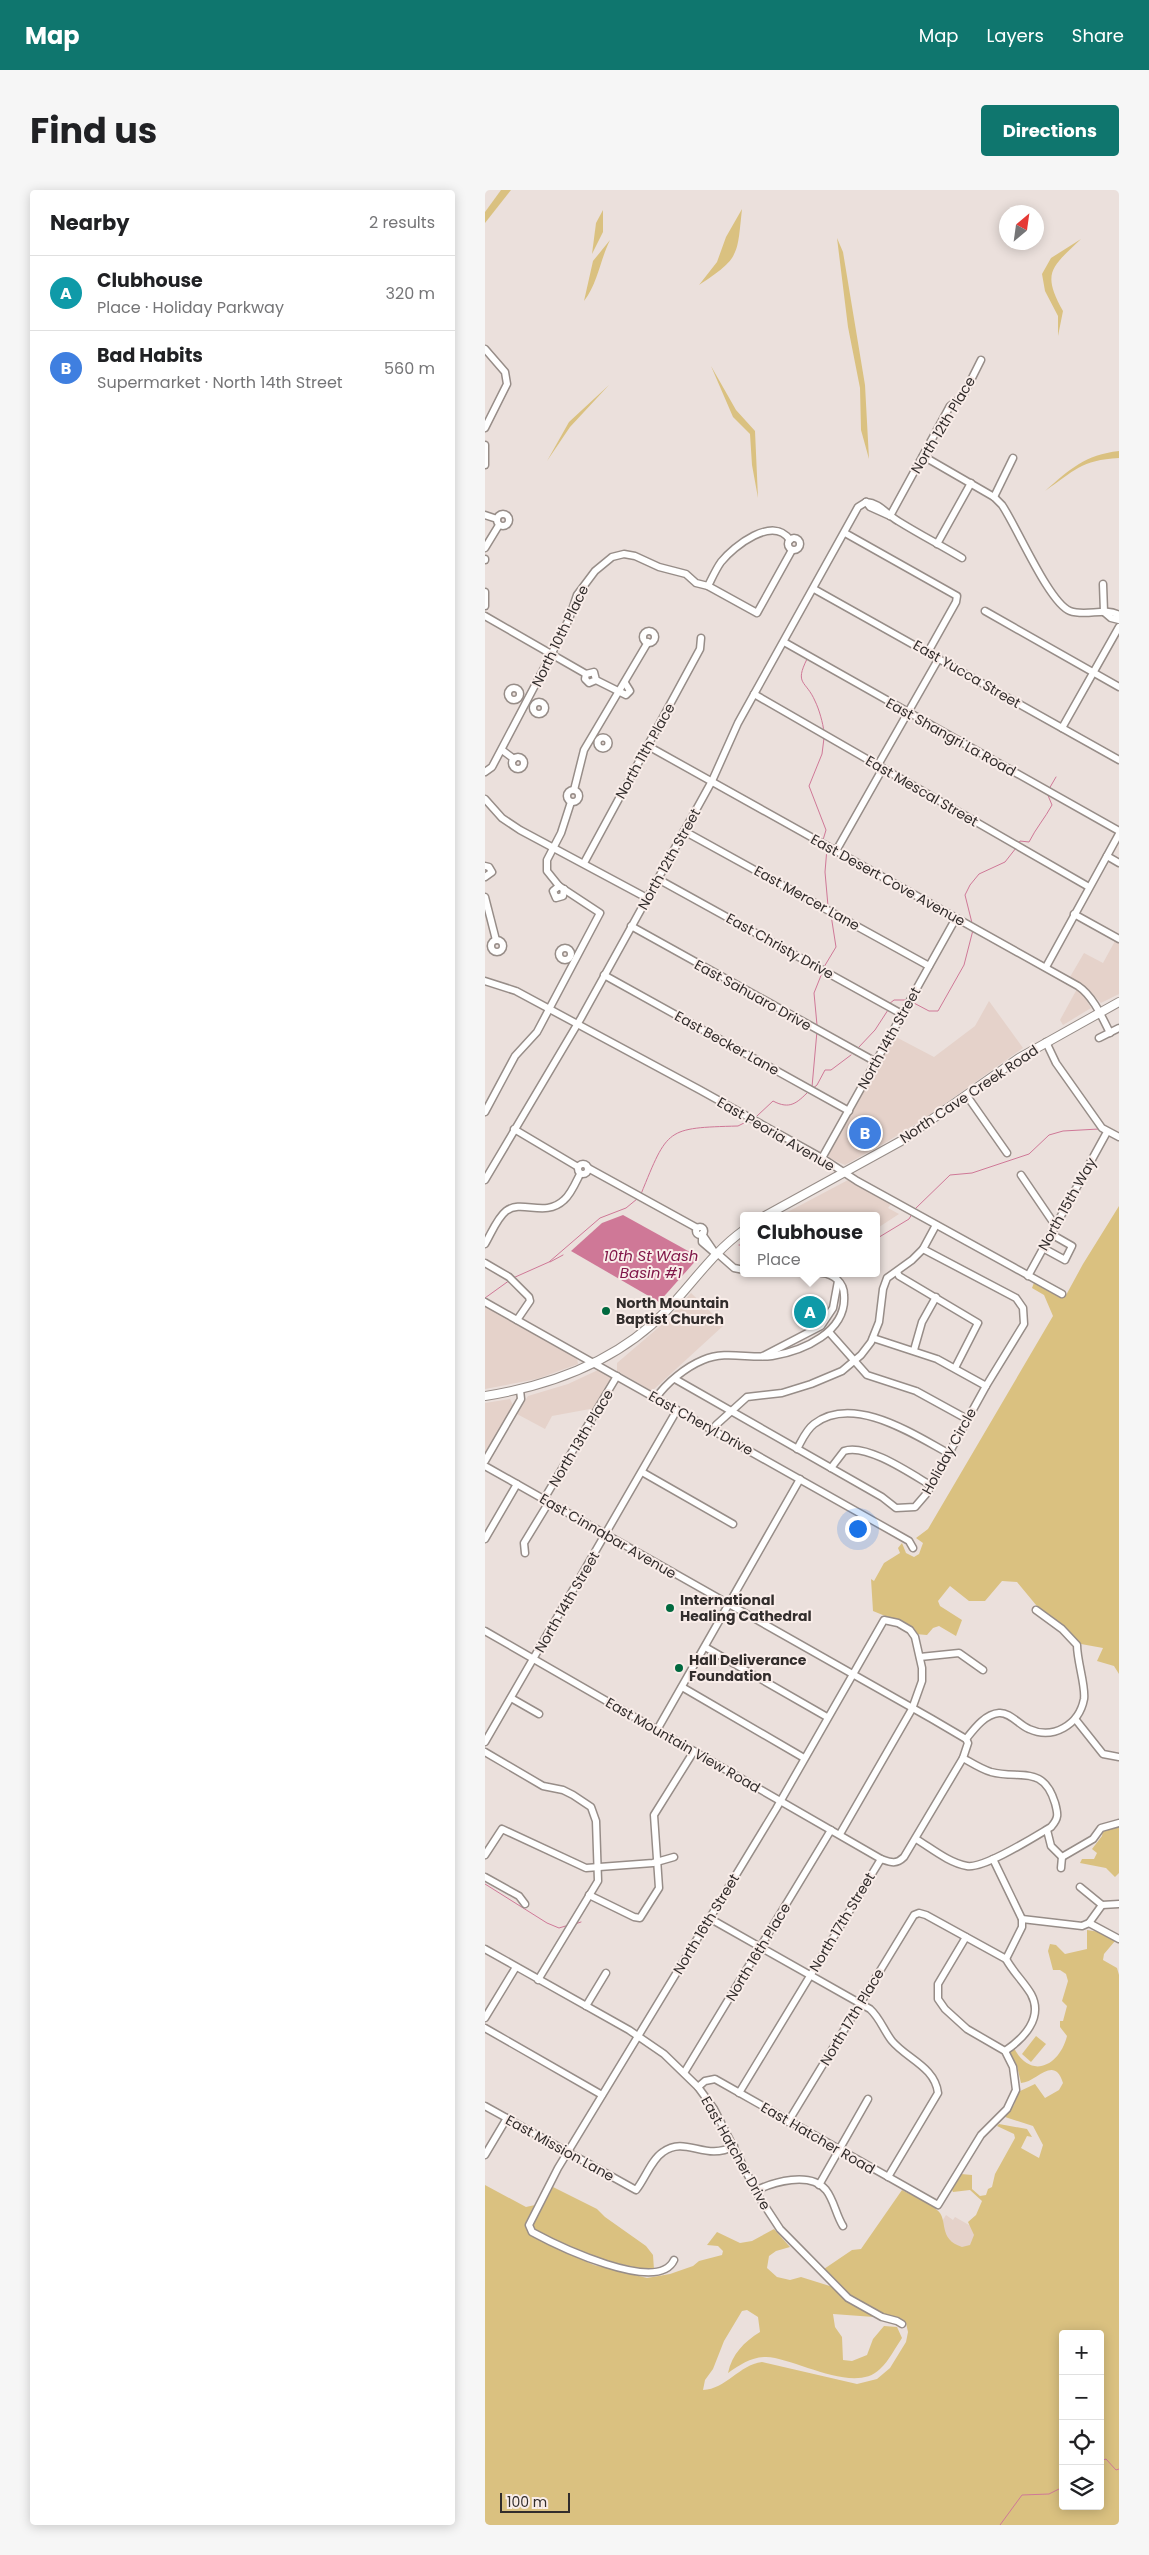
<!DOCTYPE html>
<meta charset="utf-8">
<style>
:root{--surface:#fff;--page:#f6f6f6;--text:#202124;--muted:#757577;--line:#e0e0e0;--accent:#0f766e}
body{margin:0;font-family:Poppins,sans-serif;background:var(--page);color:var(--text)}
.controls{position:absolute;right:15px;bottom:15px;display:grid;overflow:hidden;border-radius:5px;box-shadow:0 2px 12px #0003}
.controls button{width:45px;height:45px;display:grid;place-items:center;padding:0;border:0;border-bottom:1px solid var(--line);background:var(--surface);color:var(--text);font:25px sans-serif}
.compass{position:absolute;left:514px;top:15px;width:45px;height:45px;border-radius:50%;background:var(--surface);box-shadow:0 2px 12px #0003;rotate:29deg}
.scale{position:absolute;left:15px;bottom:12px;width:70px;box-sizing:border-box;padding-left:5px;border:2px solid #322d2c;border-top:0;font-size:14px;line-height:18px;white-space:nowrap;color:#322d2c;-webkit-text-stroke:4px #f9ede9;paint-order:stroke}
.you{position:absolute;left:372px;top:1338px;width:18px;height:18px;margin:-12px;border:4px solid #fff;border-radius:50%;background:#1a73e8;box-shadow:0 0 0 8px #1a73e833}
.badge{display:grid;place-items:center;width:32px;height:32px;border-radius:50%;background:var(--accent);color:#fff;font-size:16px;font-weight:700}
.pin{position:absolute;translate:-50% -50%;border:2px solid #fff;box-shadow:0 1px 5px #0006}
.popup{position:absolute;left:255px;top:1022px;width:140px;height:65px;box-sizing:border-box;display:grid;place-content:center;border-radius:5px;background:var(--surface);filter:drop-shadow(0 1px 4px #0005);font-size:16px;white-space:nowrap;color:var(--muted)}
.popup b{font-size:19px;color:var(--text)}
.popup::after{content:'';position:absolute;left:50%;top:100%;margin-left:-10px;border:10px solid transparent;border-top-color:var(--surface)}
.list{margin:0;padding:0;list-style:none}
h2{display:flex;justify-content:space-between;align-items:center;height:65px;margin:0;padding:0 20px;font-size:21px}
h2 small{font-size:16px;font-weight:400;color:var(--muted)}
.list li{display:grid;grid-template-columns:32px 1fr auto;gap:15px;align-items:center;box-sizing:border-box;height:75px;padding:0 20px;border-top:1px solid var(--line)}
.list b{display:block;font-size:19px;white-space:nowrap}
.list p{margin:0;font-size:16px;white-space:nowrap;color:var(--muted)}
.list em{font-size:16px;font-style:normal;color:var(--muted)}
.icon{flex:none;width:28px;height:28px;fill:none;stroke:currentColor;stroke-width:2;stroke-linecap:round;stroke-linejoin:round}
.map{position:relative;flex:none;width:634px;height:2335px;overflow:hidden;border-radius:5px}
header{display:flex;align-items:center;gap:30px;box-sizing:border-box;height:70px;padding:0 25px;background:var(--accent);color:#fff}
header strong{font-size:24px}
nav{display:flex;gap:28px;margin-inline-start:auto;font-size:18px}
.intro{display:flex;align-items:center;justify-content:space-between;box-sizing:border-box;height:120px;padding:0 30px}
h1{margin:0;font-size:35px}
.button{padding:12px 22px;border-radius:5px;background:var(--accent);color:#fff;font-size:18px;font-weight:700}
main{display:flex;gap:30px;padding:0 30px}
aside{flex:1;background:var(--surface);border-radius:5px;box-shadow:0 2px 12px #0003}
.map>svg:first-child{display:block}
</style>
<header>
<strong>Map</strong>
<nav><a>Map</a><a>Layers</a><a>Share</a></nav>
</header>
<div class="intro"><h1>Find us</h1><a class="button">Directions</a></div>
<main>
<aside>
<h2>Nearby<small>2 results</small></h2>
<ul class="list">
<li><span class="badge" style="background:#0f9aa8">A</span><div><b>Clubhouse</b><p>Place · Holiday Parkway</p></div><em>320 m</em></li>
<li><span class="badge" style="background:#3f7fe0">B</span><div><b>Bad Habits</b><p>Supermarket · North 14th Street</p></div><em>560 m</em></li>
</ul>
</aside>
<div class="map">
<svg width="634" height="2335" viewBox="0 0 634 2335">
<rect width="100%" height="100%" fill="#ebe0dc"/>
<g fill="#e5d2ca">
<polygon points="630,751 634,753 634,804 616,813 602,798 585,787 599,763 618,773"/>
<polygon points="592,799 598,804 606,818 578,835 575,830"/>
<polygon points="504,811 538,858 437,930 400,953 360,975 344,968 343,964 409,846 449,867 490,836"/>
<polygon points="363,990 406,1014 403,1018 414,1024 391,1039 391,1026 295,1026"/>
<polygon points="206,1103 239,1135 167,1201 132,1181 132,1173 180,1132"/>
<polygon points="0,1115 92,1168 93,1174 52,1189 0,1199"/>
<polygon points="113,1180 125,1186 126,1190 108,1221 105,1219 67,1226 60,1239 32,1224 43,1206 83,1194"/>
<polygon points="25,1209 28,1215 0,1264 0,1213"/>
<polygon points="461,2025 468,2030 470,2027 498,2043 485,2065 449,2044"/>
</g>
<g fill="#dac180" fill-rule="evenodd">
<polygon points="16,0 26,0 0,33 0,22"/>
<path d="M257 19C252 66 255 68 214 95L232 72 241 47Z"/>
<polygon points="118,20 118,42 107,64 111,33"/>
<polygon points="352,48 358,62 380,195 384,269 376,240 375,198 363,137"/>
<path d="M596 49C567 77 556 82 578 121L573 146V126L560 101 557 84 566 68Z"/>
<path d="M125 50C115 70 113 93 99 111L108 71Z"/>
<polygon points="226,176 251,220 270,241 273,308 267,275 265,244 248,227"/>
<polygon points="124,195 85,237 62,271 84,232"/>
<path d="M634 261V268C596 270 589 281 560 301 585 279 600 265 634 261Z"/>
<polygon points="634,1016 634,1484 629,1476 612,1471 618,1458 596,1454 556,1421 532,1392 517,1391 500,1411 484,1411 465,1396 453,1411 455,1416 477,1430 471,1446 454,1436 448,1438 442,1445 430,1444 422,1435 388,1421 386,1389 389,1391 399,1373 415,1363 413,1358 417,1353 421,1363 429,1367 434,1364 438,1353 431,1348 443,1339 568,1126 559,1105 547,1098 550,1090 580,1107 598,1074"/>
<polygon points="634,1635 634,1683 630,1687 621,1678 595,1673 597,1669 609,1669 612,1663 607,1659 617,1646 618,1639"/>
<path d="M602 1740 615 1742 630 1751 619 1764 618 1770 632 1778 634 1785V2335H0V1995L41 2017 50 2015 40 2034 46 2046 77 2061 109 2075 162 2088 185 2084 208 2076 214 2071 237 2065 238 2061 233 2056 222 2055 232 2042 255 2053 267 2051 289 2039 305 2057 291 2061 284 2066 282 2078 292 2087 305 2090 316 2087 348 2097 363 2112 386 2123 389 2127 348 2124 350 2137 357 2147 358 2170 367 2171 382 2165 388 2149 399 2136 412 2137 417 2148C410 2158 404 2171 395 2179 369 2205 311 2168 281 2167 266 2167 255 2175 243 2183 247 2164 259 2152 275 2142L273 2127 262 2120 257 2121 239 2151 228 2179 220 2190 218 2200C241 2199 254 2175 277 2172L372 2194 392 2189 405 2178 421 2152 423 2142 421 2133C412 2128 405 2126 395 2123 372 2115 354 2097 339 2079L367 2060 376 2059 417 2000C428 2006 443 2012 452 2020 464 2029 452 2049 477 2057L485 2055 489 2045 483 2032 491 2025 497 2011 485 2000 468 2002 467 2000 476 1984 487 1985V1999L495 2006 501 2005 503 1999 507 1997 510 1984 530 1948 529 1944 512 1936 514 1934 542 1939 547 1947 542 1946 536 1958 554 1968 558 1955 548 1936 520 1927 529 1915 533 1902 550 1894 560 1908 574 1900 578 1893C569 1864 551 1893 536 1893L532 1876 525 1862 529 1858C546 1891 575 1875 582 1846L575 1837V1831H578L582 1816 577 1811 583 1791 581 1784 575 1780H568L563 1761 565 1754 571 1755 580 1764 602 1759ZM578 2144H615V2316H578Z"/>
<polygon points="551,1846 561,1854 546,1872 537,1864"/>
<path d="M68 1997 112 2019 120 2027 161 2056 168 2065 169 2080C134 2077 75 2057 47 2037Z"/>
</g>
<polygon fill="#cf7897" points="138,1025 214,1067 174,1112 86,1061 117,1033"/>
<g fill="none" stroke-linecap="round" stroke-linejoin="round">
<g stroke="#cf7897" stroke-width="1">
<path d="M322 469C309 495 321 490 330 511 334 519 338 533 339 542"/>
<polyline points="564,599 571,587"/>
<polyline points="338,650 341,640 324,596 337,564 339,548"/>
<path d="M533 654 535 651 544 652C551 638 560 628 567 615L562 603"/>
<polyline points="342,658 340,682 343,716"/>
<polyline points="487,733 480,705 485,695 494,684 520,672 531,658"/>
<polyline points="339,777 351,757 346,725"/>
<polyline points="427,812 444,821 453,821 479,775 488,740"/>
<polyline points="404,814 409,810 423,810"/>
<polyline points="332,835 329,803 337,783"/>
<polyline points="374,857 390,840 403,820"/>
<polyline points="327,897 332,841"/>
<polyline points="327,899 332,895 340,880 346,880 366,865"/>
<path d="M272 926 288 911C305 920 312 913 324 901"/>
<path d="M156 1004C183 938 181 938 253 936L261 932"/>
<polyline points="430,1019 465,985 487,983 544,964 564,945 578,941 614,939"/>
<polyline points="391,1049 424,1029 427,1024"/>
<polyline points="254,1055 259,1055"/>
<polyline points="65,1072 78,1065"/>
<polyline points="28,1088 64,1072 115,1028 141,1018 152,1009"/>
<polyline points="0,1108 25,1090"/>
<polyline points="0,1694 62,1733 74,1738 84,1735"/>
<polyline points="90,1734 96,1732"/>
<polyline points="615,2271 621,2269 631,2280 634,2279"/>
<polyline points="515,2335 537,2305 564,2304 578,2297"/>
</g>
<g stroke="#978d88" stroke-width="9">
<g id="minor">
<polyline points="0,159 20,182 22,194 0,238"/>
<polyline points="0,255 0,275"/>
<path d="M438 266 509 307 517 315C532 337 564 413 585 421 601 427 620 417 634 425"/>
<polyline points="509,307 528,268"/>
<path d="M381 312C395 313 401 324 413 331 434 344 455 355 477 368"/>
<polyline points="381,312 385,317 405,326"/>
<circle cx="18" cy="330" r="6"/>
<polyline points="0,325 12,329"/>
<polyline points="405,326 465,216 478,206 496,170"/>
<polyline points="360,343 472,406 471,412 443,462"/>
<circle cx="309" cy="354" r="6"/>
<polyline points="452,354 486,293"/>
<polyline points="0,358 14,335"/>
<polyline points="0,369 0,370"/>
<polyline points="618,394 619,422"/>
<path d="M223 396C227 388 231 379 236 372 249 356 288 325 305 350"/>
<polyline points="329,399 634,570"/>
<polyline points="0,402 0,416"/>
<polyline points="500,421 634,497"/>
<polyline points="619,422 626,428 634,430"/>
<polyline points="0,426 101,484"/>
<circle cx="164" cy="447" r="6"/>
<polyline points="299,452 634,641"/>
<polyline points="111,490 104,493 100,489 101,484 109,482 111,490 141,505 145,501 140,493"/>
<circle cx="29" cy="504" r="6"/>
<polyline points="269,504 604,697"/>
<circle cx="54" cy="518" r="6"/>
<polyline points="577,538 634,437"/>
<circle cx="118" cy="553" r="5.5"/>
<path d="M163 556 593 796C608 806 617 827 625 843"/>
<polyline points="17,560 29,569"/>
<circle cx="33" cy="573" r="6"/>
<polyline points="393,575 454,468"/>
<polyline points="0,582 7,577 67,463 84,429 92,405 110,381 127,367 139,364 150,366 174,377 201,384 211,393 223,396 272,423 307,360"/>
<polyline points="89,600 99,560 163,452"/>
<circle cx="88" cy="606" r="6"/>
<polyline points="0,609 17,628 35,640 162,708"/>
<polyline points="199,641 444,776"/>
<polyline points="351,661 398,578"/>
<polyline points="622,666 634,673"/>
<polyline points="99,673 215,459 216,448"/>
<polyline points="0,676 4,677 7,682 0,687"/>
<polyline points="173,689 417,824"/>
<polyline points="74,696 68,701 71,708 78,706 79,699"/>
<polyline points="0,707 11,750"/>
<polyline points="589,724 634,749"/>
<polyline points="146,736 391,872"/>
<circle cx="12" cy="756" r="6"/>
<circle cx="80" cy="764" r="6"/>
<polyline points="561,777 634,644"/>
<polyline points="119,785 364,921"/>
<polyline points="0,791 31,801 215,900 337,968 372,991 577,1104"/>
<polyline points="614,848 634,838"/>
<polyline points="561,852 571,873 617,938 634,947"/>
<polyline points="482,906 522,963"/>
<polyline points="0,922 30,866 52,842 115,723 74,696 62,681 62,670 76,643 86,612"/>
<polyline points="29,939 93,977"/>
<polyline points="337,968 471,728"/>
<circle cx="98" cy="979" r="5"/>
<polyline points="103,978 212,1038"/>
<polyline points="536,985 570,1035"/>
<polyline points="0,990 96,828 227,591 253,533 373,317 381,312"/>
<circle cx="215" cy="1041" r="4"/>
<polyline points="217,1044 217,1052 231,1064"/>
<polyline points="217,1044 230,1063"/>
<path d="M0 1054C6 1044 12 1028 21 1021 37 1009 60 1028 79 1010 86 1004 91 992 95 984"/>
<polyline points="558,1058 580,1070 587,1056 566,1044"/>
<polyline points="232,1063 249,1078 259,1080"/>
<polyline points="0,1073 24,1087 44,1107 45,1111 32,1130"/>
<polyline points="412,1082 414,1086 493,1133 470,1178"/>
<polyline points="543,1086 622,942"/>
<polyline points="0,1112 417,1347 424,1351 428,1358"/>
<polyline points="344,1142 382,1185 431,1201 482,1229"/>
<polyline points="388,1148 452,1169 501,1196"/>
<polyline points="429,1160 437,1132 451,1107"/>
<polyline points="278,1166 336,1136 348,1118 353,1091"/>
<polyline points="190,1189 397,1307 411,1318 430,1317 442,1303 501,1196 539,1134 538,1118 531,1108 438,1059"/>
<path d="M171 1208C181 1193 201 1177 218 1170 241 1160 264 1169 287 1166 318 1161 362 1142 359 1105 359 1092 348 1084 337 1083"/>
<polyline points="231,1235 262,1207 297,1203 326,1194 357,1181 376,1165 386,1152 394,1132 398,1099 402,1088 427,1070 438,1059 451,1035"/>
<path d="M312 1259C317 1250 321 1240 329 1234 368 1204 428 1244 463 1263"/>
<polyline points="0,1271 36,1209 35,1200"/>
<path d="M0 1276 447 1529 481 1549 483 1553 478 1568 419 1667C411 1675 405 1672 396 1669L254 1903"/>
<path d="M346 1278 359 1261C381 1253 425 1283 445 1295"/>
<polyline points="157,1282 248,1334"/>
<polyline points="59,1309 132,1186"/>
<polyline points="0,1349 32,1294"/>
<polyline points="40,1363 39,1353 64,1312"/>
<polyline points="0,1441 396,1669"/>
<polyline points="220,1457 342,1527"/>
<polyline points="435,1467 474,1463 498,1480"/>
<polyline points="197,1497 319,1568"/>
<polyline points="26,1508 54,1524"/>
<polyline points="591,1530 618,1564 634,1567"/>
<polyline points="172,1540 315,1289"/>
<path d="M481 1549C489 1539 500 1524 514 1523 525 1522 534 1535 544 1539 568 1550 594 1535 599 1509 601 1497 592 1471 592 1455L577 1439 551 1420"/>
<polyline points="0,1552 192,1220"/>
<polyline points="0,1562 58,1596 78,1600 88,1605 106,1617 111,1631 113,1691 53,1790"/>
<polyline points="562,1640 566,1656 577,1667 608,1649 616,1638 634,1633"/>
<path d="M431 1649C446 1658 464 1673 482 1676 499 1679 549 1647 566 1637 574 1628 573 1624 570 1613 558 1574 535 1590 506 1582 496 1579 487 1573 478 1568"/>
<polyline points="0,1665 17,1639 101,1678 168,1673 189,1667"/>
<polyline points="508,1669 537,1729 537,1737 521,1769"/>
<polyline points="576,1678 577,1667"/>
<polyline points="0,1687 34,1706 40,1714"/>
<polyline points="595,1697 617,1715 634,1714"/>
<polyline points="104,1705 149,1727 155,1728 174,1698 169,1625 209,1561"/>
<path d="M224 1728 385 1819C395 1828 399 1841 407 1851 422 1869 450 1877 453 1903L403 1987"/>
<polyline points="537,1729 597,1736 604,1733 634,1749"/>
<polyline points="604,1733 617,1715"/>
<polyline points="0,1759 144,1840 179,1864 213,1897 229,1919 274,2007 295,2039 363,2108 397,2127 412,2131 417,2134"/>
<polyline points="101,1816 121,1783"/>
<polyline points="0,1828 31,1777"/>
<polyline points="0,1838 117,1905"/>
<path d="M520 1861C538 1849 559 1828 546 1804 539 1792 528 1782 521 1769"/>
<polyline points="199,1883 346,1640"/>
<polyline points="213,1897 220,1891 230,1889 453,2015 496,1945 522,1919 531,1900 528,1877 520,1861 482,1839 460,1819 453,1809 453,1794 481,1747"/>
<path d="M0 1916 151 2000C160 1989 166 1970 178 1962 201 1945 220 1972 249 1956"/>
<polyline points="303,1932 429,1725 434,1723 441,1725 521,1769"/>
<polyline points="0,1965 22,1928"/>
<polyline points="334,1995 383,1909"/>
<path d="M270 2001C288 1992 325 1981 341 2000 349 2010 351 2025 358 2036"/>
<path d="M189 2070C173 2105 71 2055 47 2042L44 2035 73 1978 291 1619 399 1430 413 1433 425 1440 430 1447 437 1478V1491L427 1519 355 1644"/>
</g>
</g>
<g stroke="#978d88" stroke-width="10">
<g id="major">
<polyline points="280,1026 416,951 534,868 634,812"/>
<path d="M0 1206C69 1195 133 1171 182 1120 208 1093 228 1062 259 1040"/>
</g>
</g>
<use href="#minor" stroke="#fff" stroke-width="6"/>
<use href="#major" stroke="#fff" stroke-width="8"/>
</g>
<g fill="#00693f" stroke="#f9ede9" stroke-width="2">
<circle cx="121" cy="1121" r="5"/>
<circle cx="185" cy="1418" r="5"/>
<circle cx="194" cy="1478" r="5"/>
</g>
<g text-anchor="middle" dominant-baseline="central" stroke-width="4" stroke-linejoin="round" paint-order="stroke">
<g font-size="14" fill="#322d2c" stroke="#f9ede9">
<text transform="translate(458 235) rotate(-59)">North 12th Place</text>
<text transform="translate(75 446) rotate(-64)">North 10th Place</text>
<text transform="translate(482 484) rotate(30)">East Yucca Street</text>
<text transform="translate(466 547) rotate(29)">East Shangri La Road</text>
<text transform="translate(160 561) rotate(-61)">North 11th Place</text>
<text transform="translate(437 601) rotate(30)">East Mescal Street</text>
<text transform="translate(184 669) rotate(-61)">North 12th Street</text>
<text transform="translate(403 690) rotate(29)">East Desert Cove Avenue</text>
<text transform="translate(322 708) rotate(29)">East Mercer Lane</text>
<text transform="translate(295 756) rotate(29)">East Christy Drive</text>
<text transform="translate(268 805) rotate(29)">East Sahuaro Drive</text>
<text transform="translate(404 848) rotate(-61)">North 14th Street</text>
<text transform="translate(242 853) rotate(29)">East Becker Lane</text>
<text transform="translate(484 904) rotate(-34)">North Cave Creek Road</text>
<text transform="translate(291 944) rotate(30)">East Peoria Avenue</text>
<text transform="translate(582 1014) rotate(-61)">North 15th Way</text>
<text transform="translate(216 1233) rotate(29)">East Cheryl Drive</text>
<text transform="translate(96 1248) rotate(-59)">North 13th Place</text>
<text transform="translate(464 1261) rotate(-61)">Holiday Circle</text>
<text transform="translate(123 1346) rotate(30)">East Cinnabar Avenue</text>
<text transform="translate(82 1412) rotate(-60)">North 14th Street</text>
<text transform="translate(198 1555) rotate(30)">East Mountain View Road</text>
<text transform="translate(357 1732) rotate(-59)">North 17th Street</text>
<text transform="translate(221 1734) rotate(-59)">North 16th Street</text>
<text transform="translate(273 1762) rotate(-59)">North 16th Place</text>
<text transform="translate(367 1827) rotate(-59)">North 17th Place</text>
<text transform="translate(333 1948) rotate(30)">East Hatcher Road</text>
<text transform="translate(75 1958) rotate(29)">East Mission Lane</text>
<text transform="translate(251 1963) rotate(61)">East Hatcher Drive</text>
</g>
<g font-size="14" font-weight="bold" fill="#322d2c" stroke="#f9ede9" text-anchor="start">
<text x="131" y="1113">North Mountain<tspan x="131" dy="16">Baptist Church</tspan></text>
<text x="195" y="1410">International<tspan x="195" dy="16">Healing Cathedral</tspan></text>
<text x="204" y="1470">Hall Deliverance<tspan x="204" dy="16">Foundation</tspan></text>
</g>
<g font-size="15" font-style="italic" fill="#801749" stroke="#f9ede9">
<text x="166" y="1065">10th St Wash<tspan x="166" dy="17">Basin #1</tspan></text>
</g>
</g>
</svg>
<div class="controls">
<button>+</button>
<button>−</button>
<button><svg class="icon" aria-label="locate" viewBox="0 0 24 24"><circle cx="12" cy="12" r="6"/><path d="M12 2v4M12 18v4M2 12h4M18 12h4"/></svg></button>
<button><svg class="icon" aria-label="layers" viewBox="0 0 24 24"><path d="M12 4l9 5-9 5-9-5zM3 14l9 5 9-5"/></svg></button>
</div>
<svg class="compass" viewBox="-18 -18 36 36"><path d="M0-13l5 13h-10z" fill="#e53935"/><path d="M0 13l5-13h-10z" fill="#757577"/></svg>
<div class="scale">100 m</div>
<div class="you"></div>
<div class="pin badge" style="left:325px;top:1122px;background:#0f9aa8">A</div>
<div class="popup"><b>Clubhouse</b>Place</div>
<div class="pin badge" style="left:380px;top:943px;background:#3f7fe0">B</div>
</div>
</main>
